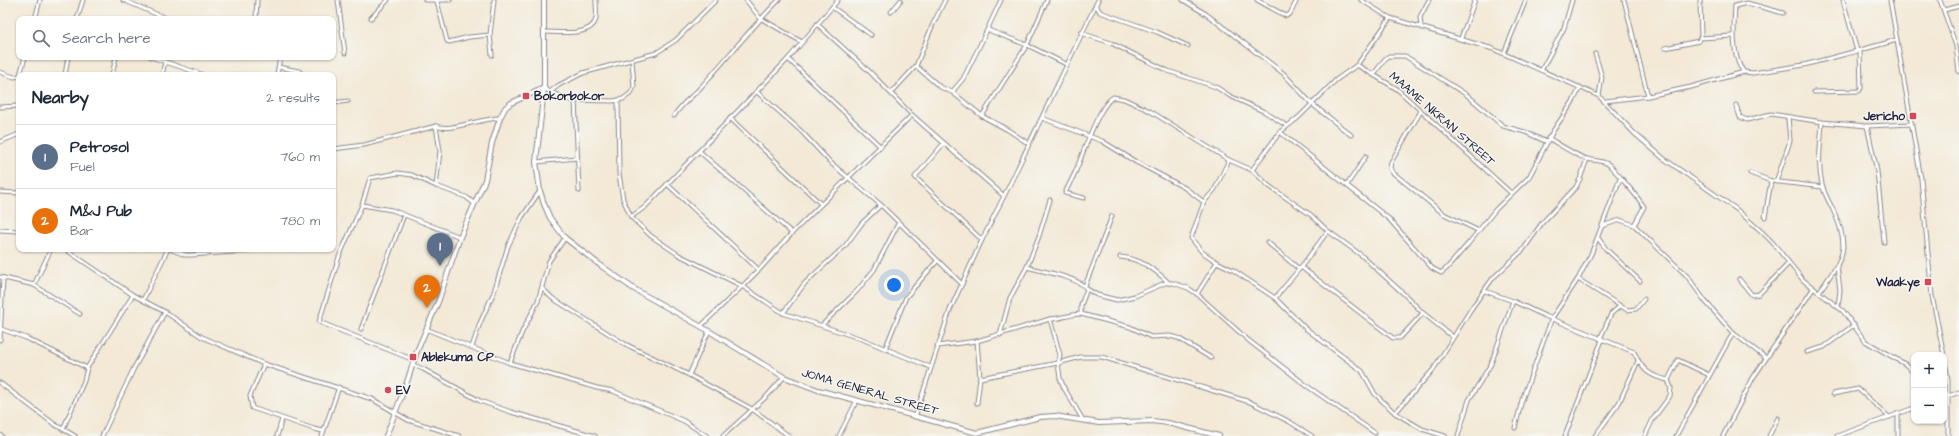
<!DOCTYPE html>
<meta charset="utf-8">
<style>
:root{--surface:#fff;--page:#f6f6f7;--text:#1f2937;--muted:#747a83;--line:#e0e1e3;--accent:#ea580c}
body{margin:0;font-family:"Architects Daughter",sans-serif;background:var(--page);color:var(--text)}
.controls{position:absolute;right:12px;bottom:12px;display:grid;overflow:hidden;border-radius:8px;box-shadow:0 1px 3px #0004}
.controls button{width:36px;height:36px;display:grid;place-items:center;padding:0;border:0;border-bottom:1px solid var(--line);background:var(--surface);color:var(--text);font:20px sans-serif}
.you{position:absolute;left:894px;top:285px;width:14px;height:14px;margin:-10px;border:3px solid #fff;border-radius:50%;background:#1a73e8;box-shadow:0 0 0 6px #1a73e833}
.badge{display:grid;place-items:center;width:26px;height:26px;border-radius:50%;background:var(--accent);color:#fff;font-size:13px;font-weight:700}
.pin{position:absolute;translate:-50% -33px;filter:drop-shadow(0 1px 2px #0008)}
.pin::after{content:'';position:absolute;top:21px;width:14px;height:12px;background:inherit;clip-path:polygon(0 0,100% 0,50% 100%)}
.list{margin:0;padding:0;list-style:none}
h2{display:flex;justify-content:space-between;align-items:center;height:52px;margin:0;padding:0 16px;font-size:17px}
h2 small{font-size:13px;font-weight:400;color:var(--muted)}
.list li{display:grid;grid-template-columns:26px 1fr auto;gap:12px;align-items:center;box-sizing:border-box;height:64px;padding:0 16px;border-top:1px solid var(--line)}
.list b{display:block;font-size:15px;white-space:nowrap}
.list p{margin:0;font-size:13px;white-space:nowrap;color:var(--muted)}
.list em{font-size:13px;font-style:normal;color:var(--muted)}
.icon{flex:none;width:22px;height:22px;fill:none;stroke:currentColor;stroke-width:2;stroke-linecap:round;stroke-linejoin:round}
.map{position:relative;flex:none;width:1959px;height:436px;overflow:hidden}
.search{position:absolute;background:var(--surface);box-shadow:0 1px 3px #0004;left:16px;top:16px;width:320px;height:44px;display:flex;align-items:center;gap:10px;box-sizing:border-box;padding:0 14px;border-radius:8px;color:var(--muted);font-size:15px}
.panel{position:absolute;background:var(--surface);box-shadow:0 1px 3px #0004;left:16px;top:72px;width:320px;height:180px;border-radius:8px}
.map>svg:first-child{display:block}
</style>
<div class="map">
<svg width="1959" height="436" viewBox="0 0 1959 436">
<rect width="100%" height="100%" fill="#f6f6f2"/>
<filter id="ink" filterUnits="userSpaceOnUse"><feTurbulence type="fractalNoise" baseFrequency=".025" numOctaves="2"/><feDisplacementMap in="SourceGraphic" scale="8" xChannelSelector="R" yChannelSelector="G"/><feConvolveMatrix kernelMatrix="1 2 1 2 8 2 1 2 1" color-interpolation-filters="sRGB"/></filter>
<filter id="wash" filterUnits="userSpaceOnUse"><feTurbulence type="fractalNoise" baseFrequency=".012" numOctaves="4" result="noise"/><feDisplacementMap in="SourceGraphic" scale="16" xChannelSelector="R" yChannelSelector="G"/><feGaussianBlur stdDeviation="0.9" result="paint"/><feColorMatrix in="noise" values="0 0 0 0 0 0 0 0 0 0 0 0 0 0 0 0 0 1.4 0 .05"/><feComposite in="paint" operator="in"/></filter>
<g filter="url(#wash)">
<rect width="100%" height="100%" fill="#f3e9d6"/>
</g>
<g filter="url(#ink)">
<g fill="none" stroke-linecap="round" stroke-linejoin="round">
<g stroke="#8a8688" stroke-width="5">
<g id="minor">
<polyline points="123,0 168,19"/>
<polyline points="338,0 345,53"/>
<polyline points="425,0 450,0"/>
<polyline points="746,0 760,18 802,42"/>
<polyline points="1183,0 1206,14 1283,73 1312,104 1351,135"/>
<polyline points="1257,0 1286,16 1290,14 1297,0"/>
<polyline points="1361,0 1390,18 1493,49 1599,96 1634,133 1663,158 1736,209 1762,232 1773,243 1803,280 1843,311 1865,341 1905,364 1914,373"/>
<polyline points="1843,0 1857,51 1897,40"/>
<polyline points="1890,0 1921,179 1932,296 1944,355"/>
<polyline points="1940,0 1956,46 1959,72"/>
<polyline points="437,1 447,41 449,42 469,37 490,35"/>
<polyline points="1096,5 1100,12 1157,32 1188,46"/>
<polyline points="832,7 871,35"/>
<polyline points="1944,10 1959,6"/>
<polyline points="891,12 901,0"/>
<path d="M1783 13 1747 3 1735 6C1734 23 1731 58 1744 72L1753 73 1804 65 1857 51"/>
<polyline points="371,18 388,0"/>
<polyline points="35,19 40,0"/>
<polyline points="77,19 83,0"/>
<polyline points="256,19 257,0"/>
<polyline points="817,24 870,72 912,115 1004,196"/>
<polyline points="1421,26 1420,17 1429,0"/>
<polyline points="988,30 1027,45 1066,64"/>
<path d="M545 32C558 32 592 37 596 19 597 13 596 6 596 0"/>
<polyline points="1081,33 1111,43 1168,71 1216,87 1230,96 1265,112 1287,126"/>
<polyline points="1461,38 1475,0"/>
<polyline points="1700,38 1733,36"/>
<polyline points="1665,48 1699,41 1701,36 1700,0"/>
<polyline points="1504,53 1526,0"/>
<polyline points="1595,54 1602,77 1599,96"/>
<polyline points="492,55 490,35 494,0"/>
<polyline points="151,57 204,75"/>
<polyline points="788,59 881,147"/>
<polyline points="1357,65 1397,89 1511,193"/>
<polyline points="916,66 940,87 952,92 982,116 1008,130 1029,144"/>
<polyline points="278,67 299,71 303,75"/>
<polyline points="1542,69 1564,28 1572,0"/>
<polyline points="0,72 14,77 19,76"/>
<polyline points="1374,74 1385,59 1389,56 1405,56 1467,95 1503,126 1525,132 1547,142"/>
<polyline points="20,75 25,57"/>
<polyline points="65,75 68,57"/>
<polyline points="112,75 116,57"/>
<polyline points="162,75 165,62"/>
<polyline points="277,75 280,57"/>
<polyline points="544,88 550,92 559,85 583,73 656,53 676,40 716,0"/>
<polyline points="550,92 570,100 613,101 623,99 631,93 634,87 632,60"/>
<polyline points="757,92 801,131 832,164 881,205 962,284"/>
<polyline points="952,92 963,79 979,47 1001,0"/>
<polyline points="1814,92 1859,91 1861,88 1860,51"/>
<polyline points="891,93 916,66 933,24 945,0"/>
<polyline points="1648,96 1691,87 1744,72"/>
<polyline points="575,100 579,191"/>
<polyline points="618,101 619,174 623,199 631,217 651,236 679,255 742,286 783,313 862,339 930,367"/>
<polyline points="1605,101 1648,96 1624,0"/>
<polyline points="333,103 348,101"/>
<polyline points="1736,105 1740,117 1747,120 1771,114 1822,122 1867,126 1912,124"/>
<polyline points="0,107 19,106"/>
<polyline points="1421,111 1391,162 1390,168 1392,172 1444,214 1479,231"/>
<path d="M674 116C681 104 692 97 701 87 727 58 751 28 779 0"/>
<polyline points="982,116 1027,45 1047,0"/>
<polyline points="730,118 821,204"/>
<polyline points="1042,118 1102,141 1136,162 1185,188 1204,202 1191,238 1202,252 1217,262"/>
<polyline points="436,126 440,151 436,186"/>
<polyline points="1867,126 1877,171 1884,242"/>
<polyline points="1280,132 1389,219 1432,268 1441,273 1447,268 1468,244 1496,209 1529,177 1553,131 1574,100 1580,87"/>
<path d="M1548 138C1559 144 1576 156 1587 159 1595 161 1601 160 1608 164 1613 168 1642 202 1644 207L1634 225"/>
<polyline points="0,142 19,134"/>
<polyline points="944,143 915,177 982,240"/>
<path d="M333 149 364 145 436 126C450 132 481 118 500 118"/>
<polyline points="699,151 792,233"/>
<polyline points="536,162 577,158"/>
<polyline points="1252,170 1280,132 1299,117 1336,80 1357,65 1390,18"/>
<polyline points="1750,173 1771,181 1823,187"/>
<polyline points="1776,182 1790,141 1788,118"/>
<polyline points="667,184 759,270"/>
<polyline points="1347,185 1366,156"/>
<polyline points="0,192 19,193"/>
<path d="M1084 198 1065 193C1069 184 1074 176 1077 168 1084 151 1098 107 1113 97L1124 99 1150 111 1229 160 1252 170 1269 186 1311 215 1328 231 1361 255 1405 295 1423 313 1453 337"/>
<polyline points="1204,202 1215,189 1229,160"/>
<polyline points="362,205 370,178 398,173 412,175 436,186 466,197 475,204"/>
<polyline points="631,217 645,207 788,59 838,0"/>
<polyline points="1765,217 1771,181"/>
<polyline points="1602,226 1620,220 1634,225 1687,276 1705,301 1733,333 1766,358"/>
<polyline points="0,230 19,231"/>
<polyline points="1598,238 1606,249 1640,281"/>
<polyline points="1267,242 1299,269"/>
<polyline points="65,249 133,295 165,312 202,337 264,364 372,399 408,420 459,436"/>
<polyline points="170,249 185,255 192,255 248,251"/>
<path d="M1120 257C1139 258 1155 269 1169 283"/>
<polyline points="1837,266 1840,290 1838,307"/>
<path d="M1027 267C1041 271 1077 277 1086 288"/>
<polyline points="1301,267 1393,338 1400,338 1423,313"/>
<polyline points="0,277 34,285 80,314"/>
<polyline points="1578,279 1627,310 1636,309 1644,299"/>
<polyline points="1739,279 1752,295 1759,294 1789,263"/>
<polyline points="34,285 51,249"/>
<polyline points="1085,286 1112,216"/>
<polyline points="543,289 552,298 625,344 689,375 752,409 789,436"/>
<path d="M1485 291 1513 301 1545 316 1634 352C1642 370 1649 376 1668 380L1671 388 1670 396 1653 419 1645 436"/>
<path d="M1819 292C1841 260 1852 251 1834 212 1830 203 1824 194 1822 184 1817 163 1821 143 1822 122"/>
<polyline points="1197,294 1217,262 1233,270 1275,298 1305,328 1362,371 1375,394 1395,413 1422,429 1445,436"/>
<polyline points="1275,298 1301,267 1328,231"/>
<polyline points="143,300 168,249"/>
<polyline points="783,313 805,283 845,246 862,223 881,205"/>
<polyline points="1081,314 1130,327 1151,337 1170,336 1178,338 1211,358"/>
<polyline points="1050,319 1060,355 1058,363 1060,378 1064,388 1083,420"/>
<polyline points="822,325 856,292 874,270 898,224"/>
<polyline points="701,326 759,270 792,233 912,115"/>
<polyline points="1,329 26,338 87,368 84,381 63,429"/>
<polyline points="361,329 404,215"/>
<polyline points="426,329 510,363 597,388 613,391 684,421 707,436"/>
<polyline points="1000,335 1010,298 1027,267 1039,236 1050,200"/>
<polyline points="1600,339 1611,314 1620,306"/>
<polyline points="0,340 3,278"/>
<polyline points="977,341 980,378 1058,363 1081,357 1102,357 1250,402 1290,422 1312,436"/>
<path d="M937 346 977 341 1050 319C1061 319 1070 314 1081 314V305L1087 289 1097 295 1117 300 1135 296 1165 283H1173L1188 288 1197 294 1248 340 1307 386 1375 433"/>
<polyline points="472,347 480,323 494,292 508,246 522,217 540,191"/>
<polyline points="885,349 906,297 937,261"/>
<polyline points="1807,352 1824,347 1854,325"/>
<polyline points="1944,356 1948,380 1948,436"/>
<polyline points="414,360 319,322 339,257 362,205 392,210 460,237"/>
<polyline points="510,363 522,332 538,301 549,261 565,238"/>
<polyline points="264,364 250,396 252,408 314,429 323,431"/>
<polyline points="413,365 423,369 480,401 511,412 595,436"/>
<polyline points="87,368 133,295"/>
<polyline points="689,375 709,331"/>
<polyline points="1668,380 1678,360 1709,375"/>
<polyline points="0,383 54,424 75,436"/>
<polyline points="1833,394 1858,389 1889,417"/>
<polyline points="1944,398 1959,392"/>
<polyline points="977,403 980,378"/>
<polyline points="1395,413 1433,370 1471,309 1493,278 1523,250 1542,223 1576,187 1580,179 1587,159"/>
<polyline points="1898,413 1898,436"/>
<polyline points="915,417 950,310 982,240 1010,184 1098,0"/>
<polyline points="1515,428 1522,400 1552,318 1578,279 1591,254 1620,179"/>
<polyline points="0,435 2,436"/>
<polyline points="102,436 134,368 165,312"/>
<polyline points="277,436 282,419"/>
<polyline points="322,436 339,387"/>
<polyline points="723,436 768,395 784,377"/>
<polyline points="839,436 857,400"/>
<polyline points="1458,436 1469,400 1491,364 1513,301"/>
<polyline points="1565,436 1602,340"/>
<polyline points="1595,436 1619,403 1638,361"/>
<polyline points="1676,436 1733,333"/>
<polyline points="1723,436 1753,378 1813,289"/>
<polyline points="1769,436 1778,418"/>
<polyline points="1837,436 1914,408"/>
</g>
</g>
<g stroke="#8a8688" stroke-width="6">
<g id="tertiary">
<polyline points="544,0 544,88 536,162 540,191 544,204 550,218 565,238 600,265 634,289 709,331 784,377 818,390 977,433 1040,417 1055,416 1099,423 1152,421 1168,423 1219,436"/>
<polyline points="386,436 406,385 417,351 438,302 460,237 485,180 492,143 500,118 505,108 511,103 544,88"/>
</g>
</g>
<use href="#minor" stroke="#fff" stroke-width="3"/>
<use href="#tertiary" stroke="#fff" stroke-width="4"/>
</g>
</g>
<g fill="#d1495b" stroke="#f6f6f2" stroke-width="1.5">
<rect x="522" y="92" width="8" height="8" rx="2"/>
<rect x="1909" y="112" width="8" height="8" rx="2"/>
<rect x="1924" y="278" width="8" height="8" rx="2"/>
<rect x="409" y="353" width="8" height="8" rx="2"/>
<circle cx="388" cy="390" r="4"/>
</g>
<g text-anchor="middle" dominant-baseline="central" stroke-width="3" stroke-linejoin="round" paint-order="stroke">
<g font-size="12" font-weight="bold" fill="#22223b" stroke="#f6f6f2" text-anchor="start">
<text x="534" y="96">Bokorbokor</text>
<text x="1905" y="116" text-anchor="end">Jericho</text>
<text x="1920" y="282" text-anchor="end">Waakye</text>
<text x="421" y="357">Ablekuma CP</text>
<text x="396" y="390">EV</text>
</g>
<g font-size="12" fill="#22223b" stroke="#f6f6f2">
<text transform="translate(1442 119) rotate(41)">MAAME NKRAN STREET</text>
<text transform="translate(870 392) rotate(16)">JOMA GENERAL STREET</text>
</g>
</g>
</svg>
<div class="controls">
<button>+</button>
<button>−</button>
</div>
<div class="you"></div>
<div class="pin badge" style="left:440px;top:266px;background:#5c6f8a">1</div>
<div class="pin badge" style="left:427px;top:308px;background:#e8710a">2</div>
<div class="search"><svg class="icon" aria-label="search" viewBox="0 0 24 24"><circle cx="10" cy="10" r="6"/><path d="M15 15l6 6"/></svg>Search here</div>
<section class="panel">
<h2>Nearby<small>2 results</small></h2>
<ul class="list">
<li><span class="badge" style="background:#5c6f8a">1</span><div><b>Petrosol</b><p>Fuel</p></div><em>760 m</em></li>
<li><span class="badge" style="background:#e8710a">2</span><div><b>M&amp;J Pub</b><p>Bar</p></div><em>780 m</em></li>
</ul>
</section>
</div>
